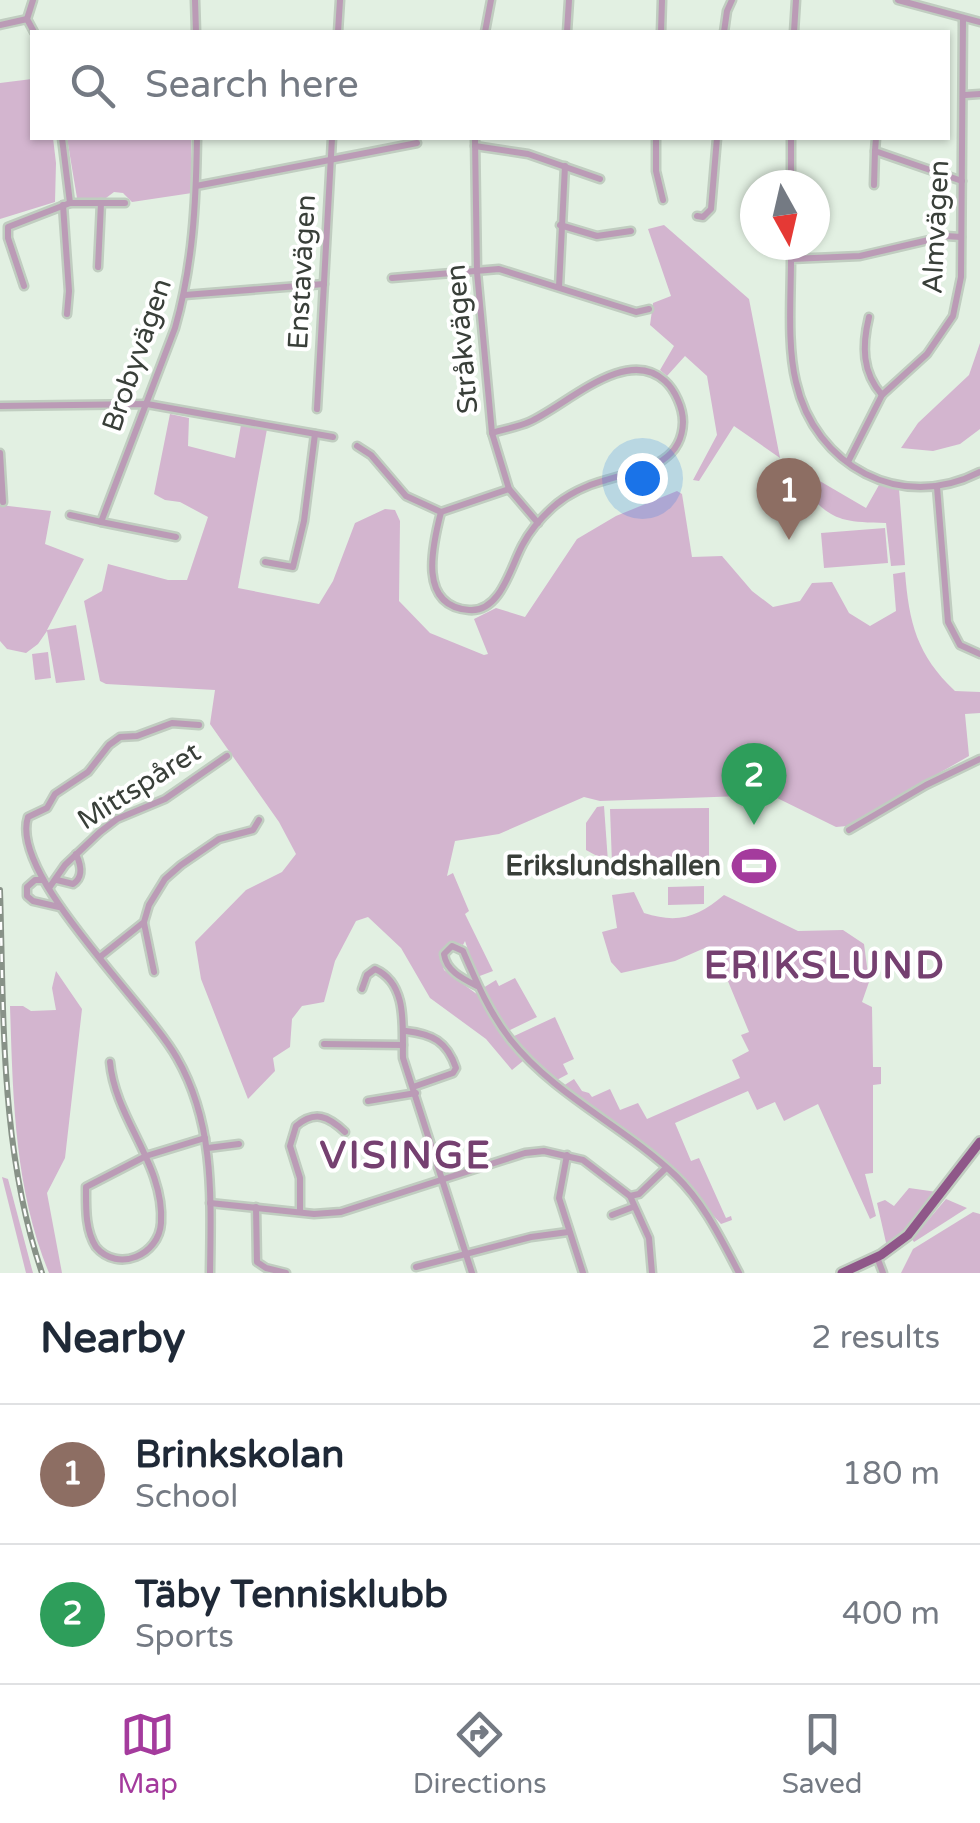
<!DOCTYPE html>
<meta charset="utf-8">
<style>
:root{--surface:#fff;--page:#f6f6f7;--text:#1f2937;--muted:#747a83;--line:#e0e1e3;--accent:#a43b9d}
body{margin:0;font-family:"Varela Round",sans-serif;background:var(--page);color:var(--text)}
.compass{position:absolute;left:740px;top:170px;width:90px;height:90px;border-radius:50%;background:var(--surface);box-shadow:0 2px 8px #0004;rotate:172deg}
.you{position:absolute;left:642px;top:478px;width:35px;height:35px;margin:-25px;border:8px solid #fff;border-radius:50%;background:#1a73e8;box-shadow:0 0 0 15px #1a73e833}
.badge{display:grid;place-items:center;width:65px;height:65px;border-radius:50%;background:var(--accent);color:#fff;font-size:32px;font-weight:700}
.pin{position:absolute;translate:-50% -82px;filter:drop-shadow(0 2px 5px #0008)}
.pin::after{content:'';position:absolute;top:52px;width:35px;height:30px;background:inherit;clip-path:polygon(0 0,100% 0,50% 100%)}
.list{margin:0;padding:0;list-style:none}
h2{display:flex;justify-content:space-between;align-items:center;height:130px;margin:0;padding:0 40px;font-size:42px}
h2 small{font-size:32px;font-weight:400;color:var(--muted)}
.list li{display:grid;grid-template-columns:65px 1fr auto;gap:30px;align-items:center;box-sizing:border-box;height:140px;padding:0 40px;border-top:2px solid var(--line)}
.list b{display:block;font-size:38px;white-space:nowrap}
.list p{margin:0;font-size:32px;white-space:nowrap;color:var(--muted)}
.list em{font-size:32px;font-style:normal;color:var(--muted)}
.icon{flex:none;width:55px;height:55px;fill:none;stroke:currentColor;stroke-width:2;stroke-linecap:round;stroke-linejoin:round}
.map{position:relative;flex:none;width:980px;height:1273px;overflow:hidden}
.search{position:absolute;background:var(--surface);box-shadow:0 2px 8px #0004;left:30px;right:30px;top:30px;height:110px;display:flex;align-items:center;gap:25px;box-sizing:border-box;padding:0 35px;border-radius:0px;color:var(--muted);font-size:38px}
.sheet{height:410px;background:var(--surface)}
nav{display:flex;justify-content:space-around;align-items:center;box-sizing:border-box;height:140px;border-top:2px solid var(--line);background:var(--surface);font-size:28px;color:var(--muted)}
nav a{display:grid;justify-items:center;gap:5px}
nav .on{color:var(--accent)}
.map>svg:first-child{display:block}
</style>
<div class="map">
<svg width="980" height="1273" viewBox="0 0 980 1273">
<rect width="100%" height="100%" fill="#e2f0e2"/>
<g fill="#d3b5cf">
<polygon points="32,79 32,138 53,138 56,163 55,202 0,219 0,83"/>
<polygon points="67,138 191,138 192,193 132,202 123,193 114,192 106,198 77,198"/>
<polygon points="664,225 749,299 780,458 734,426 699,481 693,480 717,435 707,376 685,356 667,376 660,370 674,346 650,325 653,303 671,296 648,229"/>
<polygon points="980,343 980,429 960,444 933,451 901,448 918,423 969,375"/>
<path d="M170 414 189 418 188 446 235 458 241 425 267 429 238 588 319 604 333 581 355 523 385 509 395 510 400 521 399 601 430 633 484 655 488 654 474 619 496 608 525 617 577 539 616 516 677 491 682 494 692 557 722 556 752 591 773 607 800 601 812 583 832 582 849 613 870 626 896 611 893 574 905 572C909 623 917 655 955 691L980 692V713L965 714 969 756 847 826 836 827 771 795 600 801 584 797 499 834 455 841 447 876 453 873 469 911 465 914 493 971 477 977 465 941 463 945 454 942 440 956 444 970 478 995 523 1061 512 1070 486 1039 430 998 401 948 368 917 356 921 335 961 324 1002 302 1006 292 1019 290 1047 273 1058 275 1071 248 1099 201 979 195 942 246 890 282 872 296 854 279 822 210 724 215 690 106 684 100 681 84 601 102 591 108 564 168 580H187L208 517 180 502 165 500 154 494Z"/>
<path d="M794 466 866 508 879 485 899 489 905 565 891 566 886 523C829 522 832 517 792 479Z"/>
<polygon points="0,505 51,511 45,544 84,559 47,630 76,625 85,680 56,683 47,631 38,644 26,653 7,649 0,641"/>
<polygon points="885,528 888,563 824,568 821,533"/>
<polygon points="48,652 51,678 35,680 32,654"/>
<polygon points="604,806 608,862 586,850 586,823 597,807"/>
<polygon points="709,808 709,863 612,864 610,809"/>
<polygon points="704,886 704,904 668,905 668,887"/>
<path d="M634 892 644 913C678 924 698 917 724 895L798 931 843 930 864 944 869 982 862 1002 872 1007 873 1067H881V1084L873 1085V1173L865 1174 876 1216 870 1219 818 1104 784 1121 775 1102 757 1110 748 1091 675 1123 691 1161 699 1158 726 1218 731 1216 732 1220 721 1224 651 1148 563 1086 574 1079 582 1091 589 1093 592 1097 610 1089 620 1110 638 1103 647 1119 740 1078 732 1060 749 1051 741 1035 749 1032 725 974 707 947 675 961 621 973 611 962 602 932 617 928 612 895Z"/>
<path d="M56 971 82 1009 65 1158 47 1193 62 1273H49C14 1187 13 1097 10 1006H23L31 1011 56 1010 52 988Z"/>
<polygon points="515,978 537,1017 508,1031 483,988 496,980 499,986"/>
<polygon points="555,1017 574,1059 563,1064 568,1074 555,1081 512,1037"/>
<polygon points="2,1177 8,1179 33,1273 26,1273"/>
<polygon points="909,1188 937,1192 905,1233 887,1247 877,1203 885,1200 894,1206"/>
<polygon points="946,1199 967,1208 914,1242 912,1239"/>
<polygon points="973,1212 980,1214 980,1273 901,1273 913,1249"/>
</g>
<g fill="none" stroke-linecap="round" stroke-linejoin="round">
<g stroke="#c0cdc0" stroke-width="11">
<g id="minor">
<polyline points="33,0 27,19 34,32"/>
<polyline points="195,0 196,32"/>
<polyline points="898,0 980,22"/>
<polyline points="0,25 27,19"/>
<polyline points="338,32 340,0"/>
<polyline points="485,32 491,0"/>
<polyline points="567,32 569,0"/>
<polyline points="661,32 662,0"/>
<polyline points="724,32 727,11 732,0"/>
<polyline points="794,32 796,0"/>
<polyline points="965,95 980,94"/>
<polyline points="62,138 70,203"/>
<polyline points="475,138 477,272 492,433 509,489 538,523"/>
<polyline points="656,138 656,171 663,200"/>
<polyline points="876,138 875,151 962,181"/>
<polyline points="475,146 528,154 600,179"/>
<polyline points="791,185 791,138"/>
<polyline points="874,185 875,151"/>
<polyline points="196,186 417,143"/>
<polyline points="63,205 69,291 67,314"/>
<polyline points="697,216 703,217 711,209 717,138"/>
<polyline points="560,225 597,236 631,231"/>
<path d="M961 237 946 236 860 256 791 259C791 296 787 346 796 382 815 466 901 513 980 472"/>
<polyline points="98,267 101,203"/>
<polyline points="392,278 499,269 636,312 649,309"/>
<polyline points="24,286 8,238 8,227 70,203 125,203"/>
<polyline points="559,287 565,166"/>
<polyline points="185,295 324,284"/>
<path d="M869 317C862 346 862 372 882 395"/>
<polyline points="0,406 147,404 333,437"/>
<polyline points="317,409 332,138"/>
<polyline points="357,446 371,455 406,496 441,512"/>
<polyline points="0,453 3,502"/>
<polyline points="848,462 882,395 927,354 953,316 961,277 963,18"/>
<polyline points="937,487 948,622 960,645 980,654"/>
<path d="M441 512C432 547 418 606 469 610 501 613 511 565 523 544 530 531 541 518 552 508 566 495 587 485 606 480 638 470 682 466 683 422 683 408 675 390 665 381 626 345 566 406 529 422 518 427 504 429 492 433"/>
<polyline points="441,512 509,489"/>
<polyline points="70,515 101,522"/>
<path d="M176 537 101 522 175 328C193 265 196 203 197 138"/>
<polyline points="265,562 293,567 304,521 315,434"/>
<path d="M199 725 172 723 137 736 120 737 109 745 88 772 55 794 47 808 28 817C9 875 147 1004 177 1058 215 1124 211 1199 210 1273"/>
<polyline points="849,830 926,785 980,759"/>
<polyline points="43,880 35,880 27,887 27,896 33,901 59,907"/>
<path d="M57 880 73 884C84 877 81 865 76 854"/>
<polyline points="49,888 65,865 100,832 117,819 165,799 227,756"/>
<polyline points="144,923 154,972"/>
<polyline points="100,957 144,922 149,905 165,879 181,865 219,839 253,830 259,820"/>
<path d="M477 986C463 979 446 971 444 954L452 946 463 951C476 981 489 1012 510 1039 555 1096 624 1126 676 1176 704 1203 721 1239 739 1273"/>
<path d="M362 989 367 975 375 969C409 984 402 1030 403 1058L472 1273"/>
<path d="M406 1031C432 1034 447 1041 456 1068L453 1073 413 1087"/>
<polyline points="324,1044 403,1045"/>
<path d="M110 1062C115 1119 165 1165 161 1223 159 1255 118 1273 96 1247 85 1230 86 1207 86 1187L146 1156 205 1138"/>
<polyline points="368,1101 416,1093"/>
<polyline points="208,1148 239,1144"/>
<polyline points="567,1155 559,1198 583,1273"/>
<polyline points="630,1196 649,1238 652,1273"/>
<polyline points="210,1203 314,1214 341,1212 525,1153 544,1151 583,1160 630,1196 639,1194 666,1168"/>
<polyline points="256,1207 257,1262 266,1268 286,1273"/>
<path d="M300 1212V1178L290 1146 296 1126C315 1110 328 1116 345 1132"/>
<polyline points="612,1215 633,1207"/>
<polyline points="877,1257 883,1273"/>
<polyline points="416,1267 531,1237 568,1232"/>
</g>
</g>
<g stroke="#c0cdc0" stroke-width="14">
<polyline id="major" points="842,1273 881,1255 908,1235 980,1142"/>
</g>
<use href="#minor" stroke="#bb9bb6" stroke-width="6"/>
<use href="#major" stroke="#8f5789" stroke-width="9"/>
<g stroke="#889288" stroke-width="6">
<path id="rail" d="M0 890C4 1018 0 1150 42 1273"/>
</g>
<use href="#rail" stroke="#fff" stroke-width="2.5" stroke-dasharray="8" stroke-linecap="butt"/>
</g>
<defs>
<g id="stadium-bare" transform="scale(3.45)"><path d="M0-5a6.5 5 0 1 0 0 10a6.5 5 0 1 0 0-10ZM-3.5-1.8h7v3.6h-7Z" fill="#a43b9d" stroke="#fff" stroke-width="2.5" paint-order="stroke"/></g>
</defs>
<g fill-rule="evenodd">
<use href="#stadium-bare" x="754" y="866"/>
</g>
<g text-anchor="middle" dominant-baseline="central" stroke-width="8" stroke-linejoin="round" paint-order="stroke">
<g font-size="28" fill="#393f39" stroke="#fff">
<text transform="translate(936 227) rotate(-87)">Almvägen</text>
<text transform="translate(302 272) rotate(-87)">Enstavägen</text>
<text transform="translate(462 339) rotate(-95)">Stråkvägen</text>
<text transform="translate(137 355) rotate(-71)">Brobyvägen</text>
<text transform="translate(139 786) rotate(-32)">Mittspåret</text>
</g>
<g font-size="28" font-weight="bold" fill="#393f39" stroke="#fff" text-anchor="end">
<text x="721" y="866">Erikslundshallen</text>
</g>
<g font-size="38" font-weight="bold" letter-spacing="2.5" fill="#754070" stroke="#fff">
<text x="825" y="966">ERIKSLUND</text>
<text x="406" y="1156">VISINGE</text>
</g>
</g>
</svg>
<svg class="compass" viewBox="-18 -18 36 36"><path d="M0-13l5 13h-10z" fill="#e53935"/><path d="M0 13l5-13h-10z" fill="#747a83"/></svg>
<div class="you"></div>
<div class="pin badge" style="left:789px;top:540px;background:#8d6e63">1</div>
<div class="pin badge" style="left:754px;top:825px;background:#2e9e5b">2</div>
<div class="search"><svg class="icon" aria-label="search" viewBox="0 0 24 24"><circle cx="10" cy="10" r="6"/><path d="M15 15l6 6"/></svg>Search here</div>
</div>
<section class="sheet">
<h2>Nearby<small>2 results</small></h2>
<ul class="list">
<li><span class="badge" style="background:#8d6e63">1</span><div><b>Brinkskolan</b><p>School</p></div><em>180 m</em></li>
<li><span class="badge" style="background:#2e9e5b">2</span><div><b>Täby Tennisklubb</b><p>Sports</p></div><em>400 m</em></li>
</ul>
</section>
<nav>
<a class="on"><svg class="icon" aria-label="map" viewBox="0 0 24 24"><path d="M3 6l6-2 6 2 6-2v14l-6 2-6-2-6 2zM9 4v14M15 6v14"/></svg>Map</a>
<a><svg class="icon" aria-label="directions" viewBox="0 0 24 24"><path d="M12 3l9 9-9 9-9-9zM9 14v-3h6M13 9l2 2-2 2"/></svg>Directions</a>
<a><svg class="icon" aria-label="saved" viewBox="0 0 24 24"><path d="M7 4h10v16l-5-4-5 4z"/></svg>Saved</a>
</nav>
